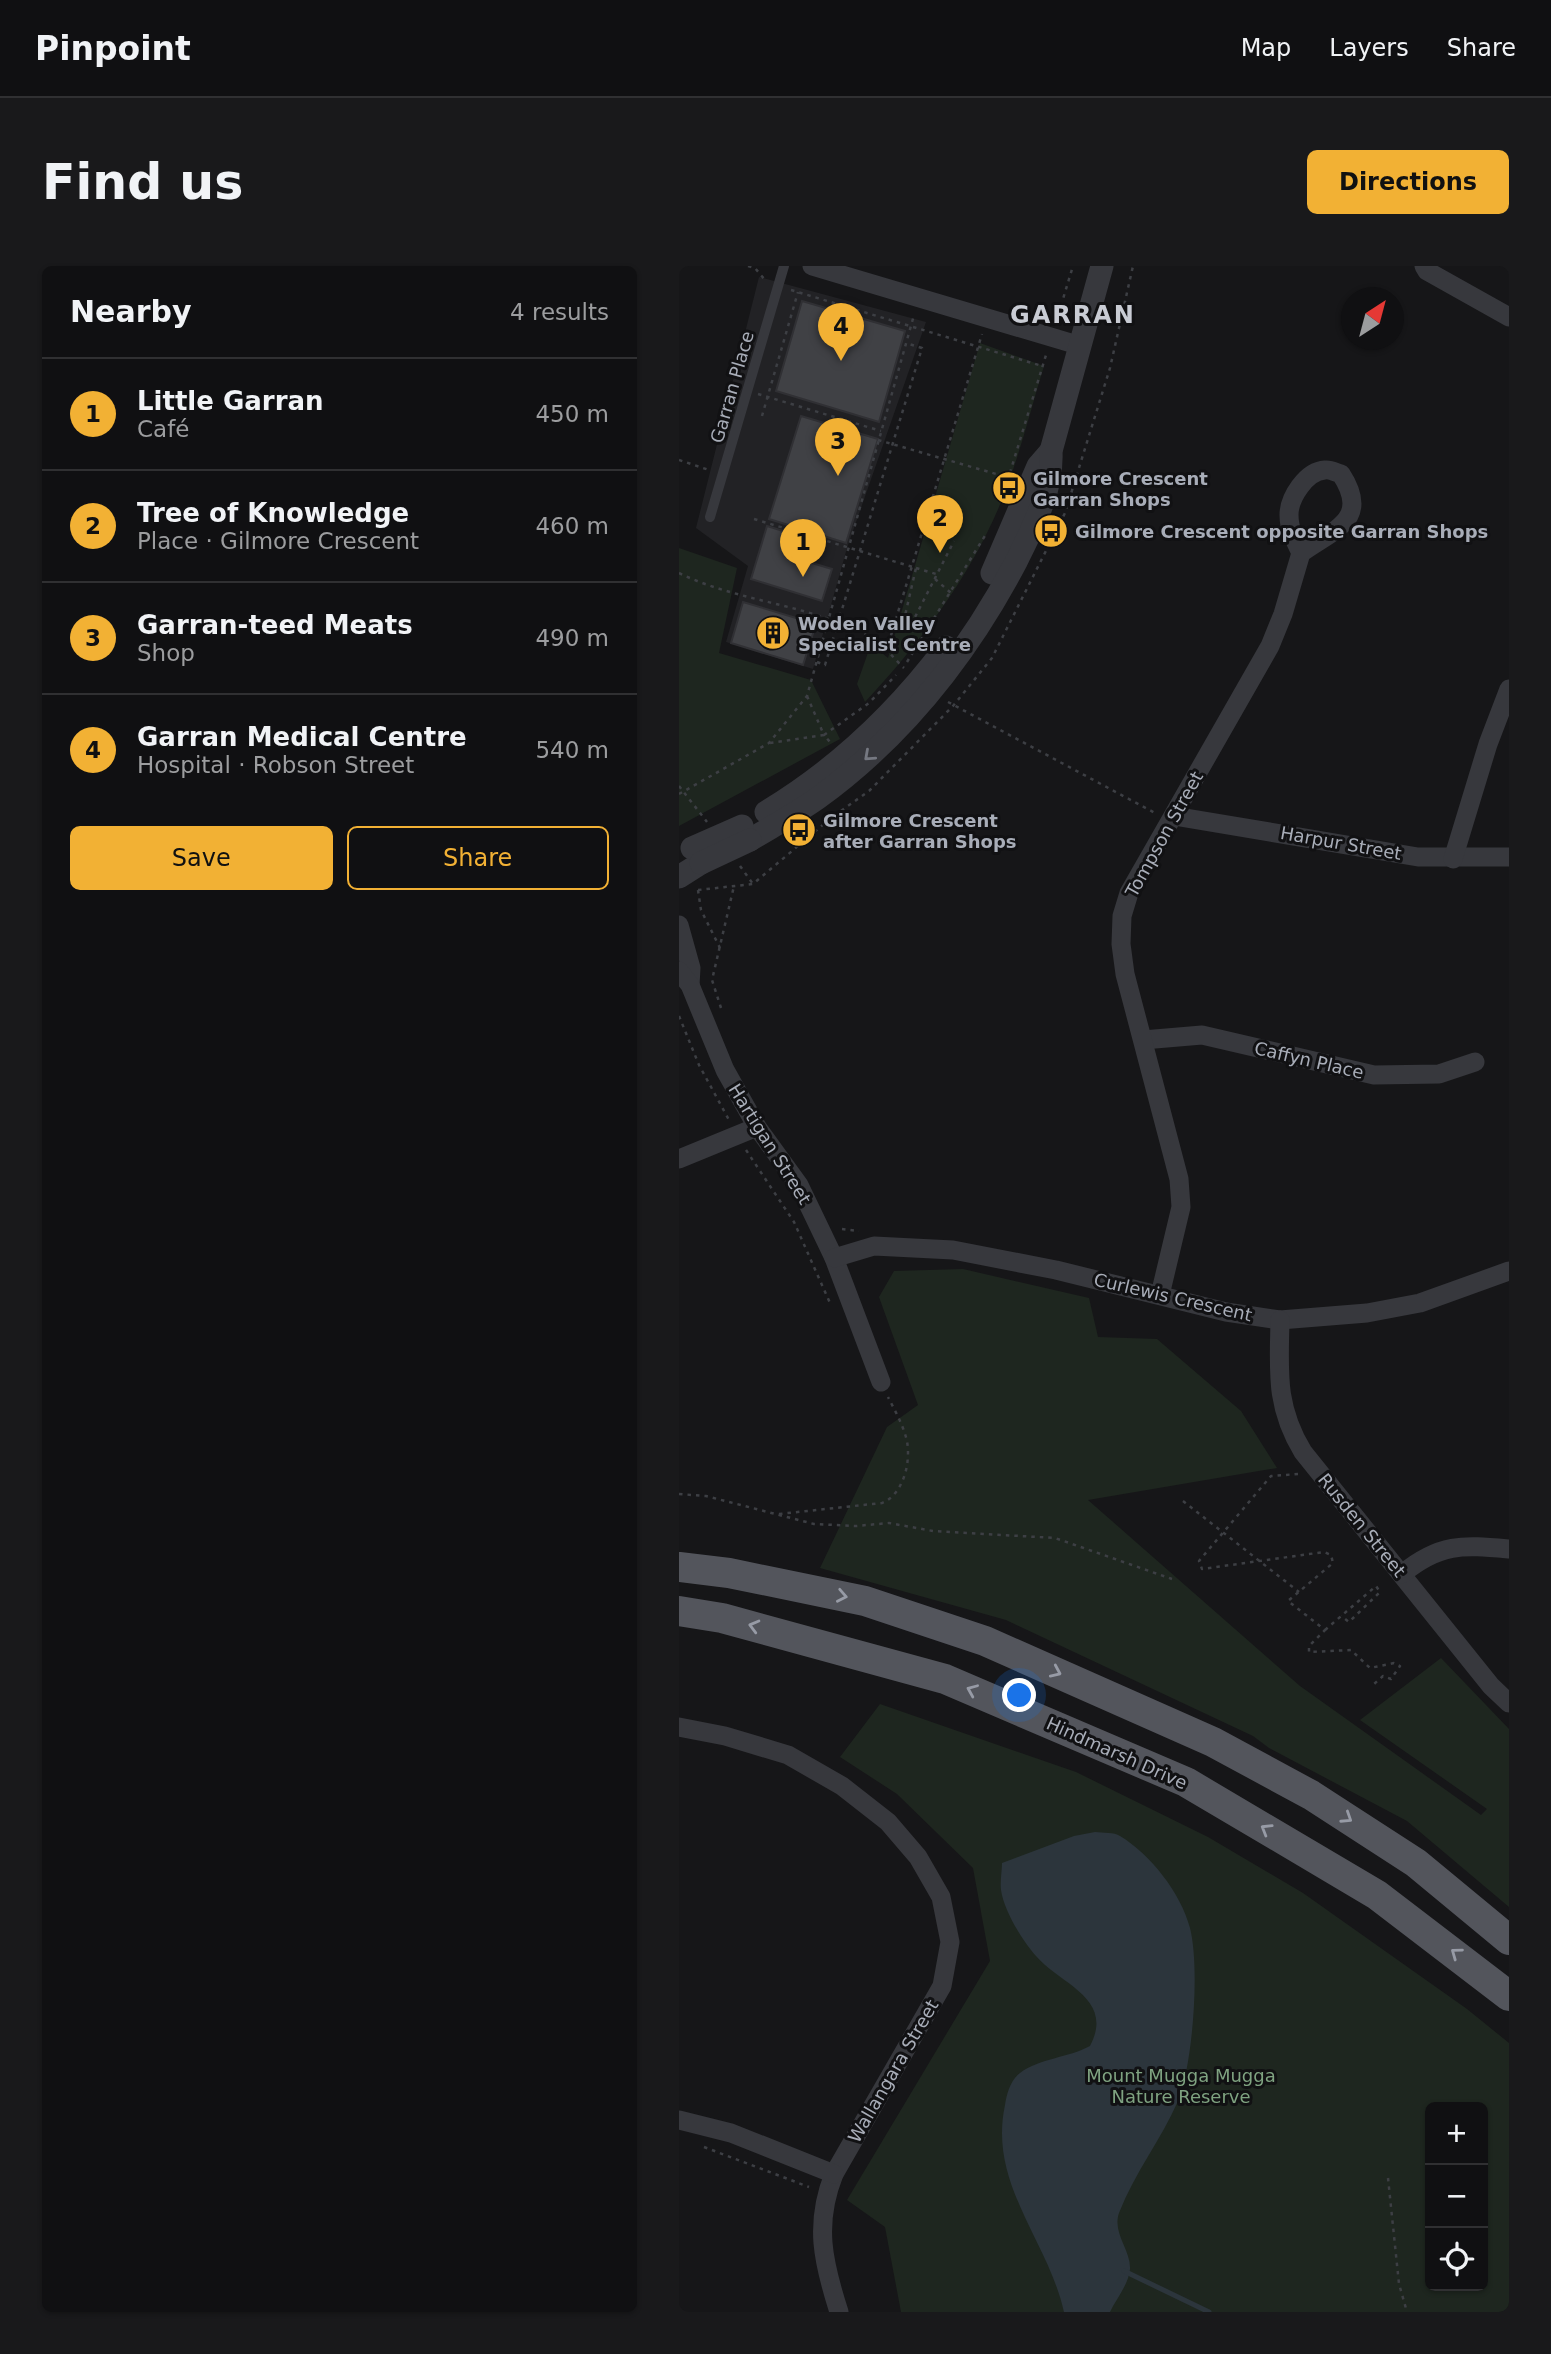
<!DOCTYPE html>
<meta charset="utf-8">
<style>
:root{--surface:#101012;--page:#19191b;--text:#f1f3f6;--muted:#9c9d9f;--line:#303032;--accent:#f2b134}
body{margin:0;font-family:"DejaVu Sans",sans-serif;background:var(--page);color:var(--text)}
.controls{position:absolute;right:21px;bottom:21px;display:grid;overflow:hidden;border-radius:10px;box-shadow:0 2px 5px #0004}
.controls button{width:63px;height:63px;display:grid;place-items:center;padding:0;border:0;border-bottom:2px solid var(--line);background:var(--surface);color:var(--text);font:35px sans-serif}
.compass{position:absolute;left:662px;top:21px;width:63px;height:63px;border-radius:50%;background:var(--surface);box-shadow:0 2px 5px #0004;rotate:36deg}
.you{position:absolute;left:341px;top:1430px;width:24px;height:24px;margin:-18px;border:5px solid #fff;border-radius:50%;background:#1a73e8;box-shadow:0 0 0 10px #1a73e833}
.badge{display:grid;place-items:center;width:46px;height:46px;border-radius:50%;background:var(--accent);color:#111;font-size:23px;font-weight:700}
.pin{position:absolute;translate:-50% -58px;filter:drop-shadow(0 2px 4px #0008)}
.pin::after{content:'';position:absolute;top:37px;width:24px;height:21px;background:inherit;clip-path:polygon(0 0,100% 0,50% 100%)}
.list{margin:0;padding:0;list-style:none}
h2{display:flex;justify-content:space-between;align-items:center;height:91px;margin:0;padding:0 28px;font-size:30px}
h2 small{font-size:23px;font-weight:400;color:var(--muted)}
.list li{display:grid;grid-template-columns:46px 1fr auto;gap:21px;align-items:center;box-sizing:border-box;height:112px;padding:0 28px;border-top:2px solid var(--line)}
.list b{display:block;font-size:26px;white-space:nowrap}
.list p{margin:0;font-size:23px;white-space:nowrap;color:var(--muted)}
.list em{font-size:23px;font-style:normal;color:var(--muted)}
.actions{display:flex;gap:14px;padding:21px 28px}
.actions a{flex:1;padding:16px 0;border:2px solid var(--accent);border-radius:10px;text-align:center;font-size:24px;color:var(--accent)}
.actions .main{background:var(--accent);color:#111}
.icon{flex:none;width:38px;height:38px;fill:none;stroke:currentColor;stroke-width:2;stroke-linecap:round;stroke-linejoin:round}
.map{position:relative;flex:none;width:830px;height:2046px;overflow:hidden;border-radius:10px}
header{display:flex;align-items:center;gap:42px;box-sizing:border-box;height:98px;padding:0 35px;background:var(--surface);border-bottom:2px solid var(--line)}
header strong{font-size:33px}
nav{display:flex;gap:38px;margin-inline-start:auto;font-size:24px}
.intro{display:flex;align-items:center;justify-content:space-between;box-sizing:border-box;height:168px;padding:0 42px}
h1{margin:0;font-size:49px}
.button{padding:18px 32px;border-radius:10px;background:var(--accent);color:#111;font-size:24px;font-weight:700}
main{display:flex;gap:42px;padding:0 42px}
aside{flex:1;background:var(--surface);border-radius:10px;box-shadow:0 2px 5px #0004}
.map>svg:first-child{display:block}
</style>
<header>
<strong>Pinpoint</strong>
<nav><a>Map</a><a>Layers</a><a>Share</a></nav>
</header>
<div class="intro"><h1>Find us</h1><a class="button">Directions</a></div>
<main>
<aside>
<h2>Nearby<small>4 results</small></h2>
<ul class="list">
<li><span class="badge">1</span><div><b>Little Garran</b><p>Café</p></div><em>450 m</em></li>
<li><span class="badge">2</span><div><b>Tree of Knowledge</b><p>Place · Gilmore Crescent</p></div><em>460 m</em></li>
<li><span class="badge">3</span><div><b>Garran-teed Meats</b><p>Shop</p></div><em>490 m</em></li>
<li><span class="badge">4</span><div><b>Garran Medical Centre</b><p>Hospital · Robson Street</p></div><em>540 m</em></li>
</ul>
<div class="actions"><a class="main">Save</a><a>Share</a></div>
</aside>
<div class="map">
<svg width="830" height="2046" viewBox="0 0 830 2046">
<rect width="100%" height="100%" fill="#161618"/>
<polygon fill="#222225" points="80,11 247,56 168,282 134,403 47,376 69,300 17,262"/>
<g fill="#1e261f" fill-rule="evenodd">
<path d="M301 77 365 100C353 139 343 180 329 218 300 299 245 373 186 436L178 418 192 378 209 392Z"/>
<polygon points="0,282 58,302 40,387 132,414 161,473 0,560"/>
<polygon points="284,1003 410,1032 419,1071 478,1073 562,1145 598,1202 409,1234 621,1420 802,1549 808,1543 681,1454 762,1392 830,1463 830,1641 728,1555 590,1482 574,1470 327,1354 141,1302 208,1161 239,1139 200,1031 215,1005"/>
<path d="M201 1438 397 1506 529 1571 624 1627 788 1743 830 1777V2046H222L206 1961 168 1934 311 1695 294 1602 218 1528 161 1491ZM751 1841H804V2020H751Z"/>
</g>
<path fill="#2c353c" d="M416 1566C424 1567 435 1566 441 1570 471 1588 502 1627 511 1662 521 1701 514 1798 499 1835 482 1874 456 1906 440 1947 433 1967 452 1984 451 2003 450 2018 437 2033 431 2046H385C369 1974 309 1918 326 1839 328 1827 331 1815 341 1807 361 1792 389 1792 411 1780 436 1732 382 1719 357 1690 343 1674 325 1645 322 1624 321 1615 323 1605 323 1597L395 1570Z"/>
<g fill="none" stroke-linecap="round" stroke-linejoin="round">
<polyline stroke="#2c353c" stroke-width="5" points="445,2005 530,2046"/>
</g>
<g fill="#404145" stroke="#303034" stroke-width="2">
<polygon points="123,35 226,65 200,156 97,125"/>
<polygon points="122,150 199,173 167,277 90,253"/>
<polygon points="88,260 130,273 123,294 153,303 143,335 72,313"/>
<polygon points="64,336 137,358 124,399 52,377"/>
</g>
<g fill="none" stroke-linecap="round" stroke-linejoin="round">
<g stroke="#3d3f44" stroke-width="2.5" stroke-dasharray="3.5 5" stroke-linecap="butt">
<polyline points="69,0 76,2 86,14"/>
<polyline points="112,24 363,100"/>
<polyline points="377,56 394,0"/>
<polyline points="79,128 202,165"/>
<polyline points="83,150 119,26"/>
<polyline points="199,174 331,212"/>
<polyline points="0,194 30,204"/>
<polyline points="326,223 367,89"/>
<polyline points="75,253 237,302 225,354 233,357 275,275"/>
<polyline points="237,302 257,308"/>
<path d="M0 307C61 337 135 338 194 373 205 379 215 393 225 402"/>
<polyline points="256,313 272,327"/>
<polyline points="207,386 303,68"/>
<polyline points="138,396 146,399 243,82 227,77"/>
<polyline points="228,396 307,268"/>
<polyline points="128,430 145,469 190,437 217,409"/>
<polyline points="269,436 476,547"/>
<polyline points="91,477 145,469 151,476"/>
<polyline points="0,520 28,556"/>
<polyline points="0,528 90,477 128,430 235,49"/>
<polyline points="61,600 74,618"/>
<polyline points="19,624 74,618 152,552 190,525 274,440 313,392 386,247 431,102 454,0"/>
<polyline points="19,624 22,644 41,682"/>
<polyline points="42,742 33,714 55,620"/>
<polyline points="0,750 20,799 50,854"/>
<polyline points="67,884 115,956 151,1037"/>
<polyline points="163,963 180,965"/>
<polyline points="619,1208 592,1210 520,1295 523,1303 645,1286 652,1289 654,1297 609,1335 646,1364 630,1380 630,1386 672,1384 691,1402 715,1397 721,1400 712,1413 704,1410 695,1418"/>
<polyline points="0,1228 27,1230 135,1258 177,1260 210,1257 254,1265 376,1272 493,1313"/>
<polyline points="504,1235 620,1326"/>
<path d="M100 1248 203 1237C226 1228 234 1190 226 1168 222 1155 215 1143 209 1131"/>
<polyline points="646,1364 697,1320 701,1326 670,1356 662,1350"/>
<polyline points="25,1881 130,1921"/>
<polyline points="709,1912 720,2018 728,2046"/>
</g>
<polyline stroke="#37383d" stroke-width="10" points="31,251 105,0"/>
<g stroke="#37383d" stroke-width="19">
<polyline points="133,0 402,80"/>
<polyline points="745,0 748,5 830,51"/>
<polyline points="495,550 739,591 830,591"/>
<polyline points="774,593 809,478 830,423"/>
<polyline points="0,659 12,702 11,719"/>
<polyline points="0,705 11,719 46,804 78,861 120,919 155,992 202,1116"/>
<polyline points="464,774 523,769 695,809 760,808 796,796"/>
<polyline points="0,893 78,861"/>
<polyline points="155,992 195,980 274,984 377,1004 547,1046 601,1054 688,1047 741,1037 830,1005"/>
<path d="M481 1029 502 941 500 913 446 708 442 678 443 650 450 627 591 380 604 348 622 287C616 275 610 263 610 249 610 232 627 205 646 204 651 203 658 207 662 208 692 254 655 263 622 287"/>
<path d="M601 1054C600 1105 596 1140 624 1186L812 1420 830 1437"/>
<path d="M723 1308C761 1277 783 1279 830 1283"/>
<path d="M0 1461 46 1470 109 1489 163 1520 209 1556 239 1591 262 1631 271 1676 263 1720 155 1908C135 1958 144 1996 160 2046"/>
<polyline points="0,1854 52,1867 155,1908"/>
</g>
<g stroke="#37383d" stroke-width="23">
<polyline points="313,307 359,200 372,185"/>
<path d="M87 546C157 504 218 446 267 381"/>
<path d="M71 574C94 560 118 547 139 532 223 471 289 387 337 296 354 261 374 225 372 185L423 0"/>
<polyline points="0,611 22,597"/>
</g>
<g stroke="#53555c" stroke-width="30">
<polyline points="0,1301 50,1307 186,1335 306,1375 534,1476 632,1529 737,1597 830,1674"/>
<polyline points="0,1345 43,1352 266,1413 507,1516 698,1629 830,1730"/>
</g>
<g stroke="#37383d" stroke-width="23">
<polyline points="13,582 63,560"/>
<polyline points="22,597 71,574"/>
</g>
</g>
<defs><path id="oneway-chevron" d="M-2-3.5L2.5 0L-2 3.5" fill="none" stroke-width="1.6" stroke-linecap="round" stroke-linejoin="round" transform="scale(1.75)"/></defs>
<use stroke="#757881" href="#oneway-chevron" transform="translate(190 490) rotate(138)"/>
<g stroke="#979ba6">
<use href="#oneway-chevron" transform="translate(163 1330) rotate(11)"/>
<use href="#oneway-chevron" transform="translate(75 1360) rotate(-165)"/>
<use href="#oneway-chevron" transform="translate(377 1406) rotate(24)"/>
<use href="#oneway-chevron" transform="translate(293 1424) rotate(-157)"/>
<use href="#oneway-chevron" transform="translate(668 1552) rotate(33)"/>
<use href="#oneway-chevron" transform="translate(587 1563) rotate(-149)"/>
<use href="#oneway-chevron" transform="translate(777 1687) rotate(-144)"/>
</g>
<defs>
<g id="bus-disc" transform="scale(1.75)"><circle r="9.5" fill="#f2b134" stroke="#111113"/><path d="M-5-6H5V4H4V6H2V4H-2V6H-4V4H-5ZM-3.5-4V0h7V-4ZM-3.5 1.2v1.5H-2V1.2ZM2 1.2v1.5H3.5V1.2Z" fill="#111"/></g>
<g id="building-disc" transform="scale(1.75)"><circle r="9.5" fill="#f2b134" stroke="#111113"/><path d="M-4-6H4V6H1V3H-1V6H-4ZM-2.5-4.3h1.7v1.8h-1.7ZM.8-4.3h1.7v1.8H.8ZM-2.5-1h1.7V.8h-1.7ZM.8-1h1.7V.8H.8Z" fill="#111"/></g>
</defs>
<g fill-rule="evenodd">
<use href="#bus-disc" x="330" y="222"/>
<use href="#bus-disc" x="372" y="265"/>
<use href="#building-disc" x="94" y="367"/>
<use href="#bus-disc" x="120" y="564"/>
</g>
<g text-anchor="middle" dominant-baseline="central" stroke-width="6" stroke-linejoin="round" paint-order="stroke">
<g font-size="18" fill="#a8adb8" stroke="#111113">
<text transform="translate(53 121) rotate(-74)">Garran Place</text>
<text transform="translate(485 568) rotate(-61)">Tompson Street</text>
<text transform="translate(662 577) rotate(10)">Harpur Street</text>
<text transform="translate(630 794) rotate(13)">Caffyn Place</text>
<text transform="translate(91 878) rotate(58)">Hartigan Street</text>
<text transform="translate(494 1031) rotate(13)">Curlewis Crescent</text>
<text transform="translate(683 1259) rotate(51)">Rusden Street</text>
<text transform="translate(438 1487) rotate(24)">Hindmarsh Drive</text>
<text transform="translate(214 1805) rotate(-60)">Wallangara Street</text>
</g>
<g font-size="18" font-weight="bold" fill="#a8adb8" stroke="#111113" text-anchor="start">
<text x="354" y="212">Gilmore Crescent<tspan x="354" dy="21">Garran Shops</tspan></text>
<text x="396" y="265">Gilmore Crescent opposite Garran Shops</text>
<text x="119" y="357">Woden Valley<tspan x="119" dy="21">Specialist Centre</tspan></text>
<text x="144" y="554">Gilmore Crescent<tspan x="144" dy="21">after Garran Shops</tspan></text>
</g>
<g font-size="18" fill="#7fa381" stroke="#111113">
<text x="502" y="1809">Mount Mugga Mugga<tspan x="502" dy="21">Nature Reserve</tspan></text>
</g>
<g font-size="24" font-weight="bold" letter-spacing="2" fill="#c9ccd4" stroke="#111113">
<text x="394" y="49">GARRAN</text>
</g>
</g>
</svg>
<div class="controls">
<button>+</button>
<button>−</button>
<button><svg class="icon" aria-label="locate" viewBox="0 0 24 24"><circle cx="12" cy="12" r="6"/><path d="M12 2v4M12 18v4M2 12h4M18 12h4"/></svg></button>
</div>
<svg class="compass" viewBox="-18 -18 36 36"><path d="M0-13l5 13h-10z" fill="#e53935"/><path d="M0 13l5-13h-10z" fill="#9c9d9f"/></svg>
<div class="you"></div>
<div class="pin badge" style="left:124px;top:311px">1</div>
<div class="pin badge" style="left:261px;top:287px">2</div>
<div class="pin badge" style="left:159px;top:210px">3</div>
<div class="pin badge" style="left:162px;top:95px">4</div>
</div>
</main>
